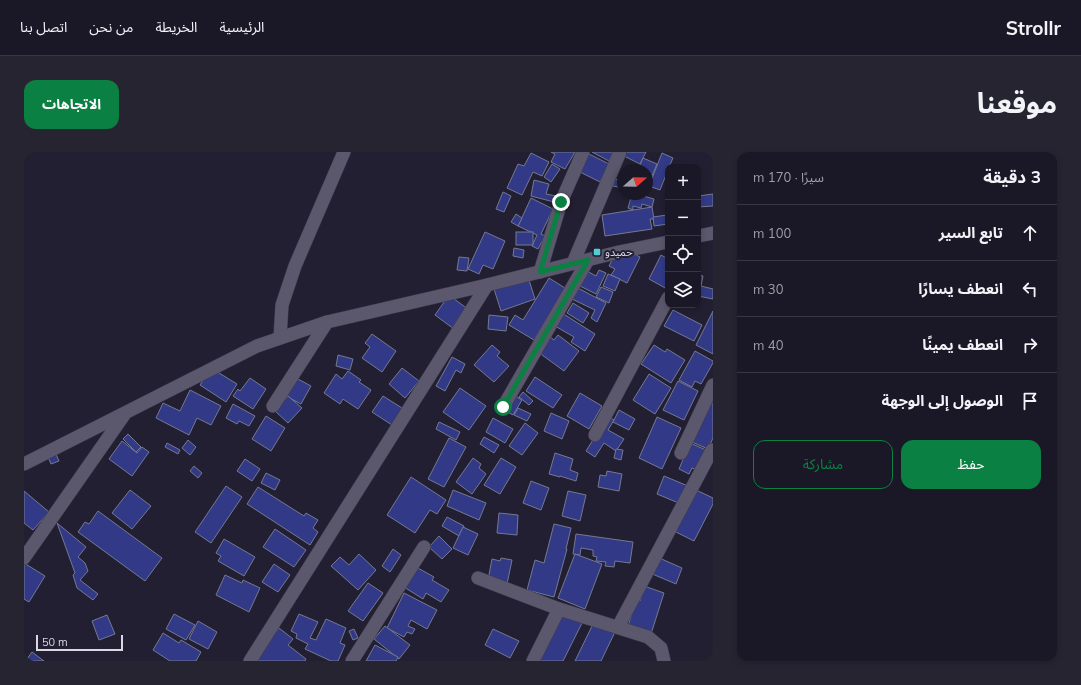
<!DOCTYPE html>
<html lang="ar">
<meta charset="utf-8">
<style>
:root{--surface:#1a1726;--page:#272432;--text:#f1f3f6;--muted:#9f9fa7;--line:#383643;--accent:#0b8043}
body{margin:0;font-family:Mulish,"Noto Sans Arabic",sans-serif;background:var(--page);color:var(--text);direction:rtl}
.controls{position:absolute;right:12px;top:12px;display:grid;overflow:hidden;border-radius:8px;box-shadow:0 2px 6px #0003}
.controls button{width:36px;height:36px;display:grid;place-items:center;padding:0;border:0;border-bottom:1px solid var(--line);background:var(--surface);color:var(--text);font:20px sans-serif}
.compass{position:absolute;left:593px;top:12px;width:36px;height:36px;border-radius:50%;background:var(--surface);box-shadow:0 2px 6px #0003;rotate:70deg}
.scale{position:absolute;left:12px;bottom:10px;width:87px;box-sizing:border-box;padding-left:4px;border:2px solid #d9d7e4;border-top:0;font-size:11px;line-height:14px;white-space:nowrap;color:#d9d7e4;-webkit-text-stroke:3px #231f32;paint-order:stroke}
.stop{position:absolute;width:12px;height:12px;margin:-9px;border:3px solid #0b8043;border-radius:50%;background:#fff}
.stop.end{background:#0b8043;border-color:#fff;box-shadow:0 1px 4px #0008}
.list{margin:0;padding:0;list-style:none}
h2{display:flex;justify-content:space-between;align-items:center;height:52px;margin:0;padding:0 16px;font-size:17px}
h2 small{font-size:13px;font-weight:400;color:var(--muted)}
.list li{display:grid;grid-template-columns:26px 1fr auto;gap:12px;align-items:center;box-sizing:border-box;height:56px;padding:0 16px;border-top:1px solid var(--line)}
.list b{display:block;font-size:15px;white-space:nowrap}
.list em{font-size:13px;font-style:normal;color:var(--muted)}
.actions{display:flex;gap:8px;padding:12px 16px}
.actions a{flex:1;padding:9px 0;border:1px solid var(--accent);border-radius:12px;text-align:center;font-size:14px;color:var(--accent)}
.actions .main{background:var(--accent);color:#fff}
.icon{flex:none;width:22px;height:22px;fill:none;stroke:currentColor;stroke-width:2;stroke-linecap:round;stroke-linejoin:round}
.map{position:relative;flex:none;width:689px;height:509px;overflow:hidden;direction:ltr;border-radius:12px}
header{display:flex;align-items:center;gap:24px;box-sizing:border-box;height:56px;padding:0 20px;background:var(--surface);border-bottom:1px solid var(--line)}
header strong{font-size:19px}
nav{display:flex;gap:22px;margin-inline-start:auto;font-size:14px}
.intro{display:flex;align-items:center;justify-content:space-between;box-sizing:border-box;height:96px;padding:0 24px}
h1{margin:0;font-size:28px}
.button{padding:10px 18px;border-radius:12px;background:var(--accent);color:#fff;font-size:14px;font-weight:700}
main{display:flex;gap:24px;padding:0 24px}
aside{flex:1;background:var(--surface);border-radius:12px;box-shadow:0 2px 6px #0003}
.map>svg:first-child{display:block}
</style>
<header>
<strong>Strollr</strong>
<nav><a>الرئيسية</a><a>الخريطة</a><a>من نحن</a><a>اتصل بنا</a></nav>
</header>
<div class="intro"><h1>موقعنا</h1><a class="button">الاتجاهات</a></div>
<main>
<aside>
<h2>3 دقيقة<small>سيرًا · 170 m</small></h2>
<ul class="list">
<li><svg class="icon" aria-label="ahead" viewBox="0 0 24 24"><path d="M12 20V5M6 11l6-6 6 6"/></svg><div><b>تابع السير</b></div><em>100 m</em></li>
<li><svg class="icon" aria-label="left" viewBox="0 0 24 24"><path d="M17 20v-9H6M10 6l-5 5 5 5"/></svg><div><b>انعطف يسارًا</b></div><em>30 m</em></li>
<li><svg class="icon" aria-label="right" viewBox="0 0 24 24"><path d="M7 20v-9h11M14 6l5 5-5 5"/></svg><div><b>انعطف يمينًا</b></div><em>40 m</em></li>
<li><svg class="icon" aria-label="arrive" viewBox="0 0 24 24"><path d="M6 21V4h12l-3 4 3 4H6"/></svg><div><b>الوصول إلى الوجهة</b></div></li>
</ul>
<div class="actions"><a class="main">حفظ</a><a>مشاركة</a></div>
</aside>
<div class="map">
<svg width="689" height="509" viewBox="0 0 689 509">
<rect width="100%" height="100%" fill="#231f32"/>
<g fill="#323a87" stroke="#747990">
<polygon points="527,0 551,0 541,17 527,10 531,2"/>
<polygon points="561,0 585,12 576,30 552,18"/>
<polygon points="568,0 589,0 585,9"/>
<polygon points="600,0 622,0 616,12 598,3"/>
<polygon points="507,1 525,10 518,24 509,20 498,43 483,36 494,12 500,14"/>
<polygon points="638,1 649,6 645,15 644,15 644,18 636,38 625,34"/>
<polygon points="619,6 633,12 625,31 623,30 623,18 614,18"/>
<polygon points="528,12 536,17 527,30 520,25"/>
<polygon points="591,27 599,29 599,36 589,34"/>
<polygon points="510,28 525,32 522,42 532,44 530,50 507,44"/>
<polygon points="479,40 487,44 480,60 472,57"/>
<polygon points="608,42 612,42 630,47 628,55 618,52 617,56 609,54 609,58 604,56"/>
<polygon points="689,42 689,54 674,55 674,44"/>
<polygon points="507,46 529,57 517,82 521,84 514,97 508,94 513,83 494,74"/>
<polygon points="628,55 630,67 626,67 628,77 581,84 578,63"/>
<polygon points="492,62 498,66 494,74 487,70"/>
<polygon points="643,63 644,72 630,74 629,65"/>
<polygon points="461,80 481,89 469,117 459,113 455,122 444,117"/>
<rect x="492" y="80" width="17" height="13"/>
<polygon points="595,94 616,105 603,131 587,123 591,117 585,114"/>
<polygon points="490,96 500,98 499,106 489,104"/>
<polygon points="637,103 644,107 643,137 625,127"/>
<polygon points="435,105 445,106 443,119 433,118"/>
<polygon points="575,118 582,121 572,142 556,134 563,119 572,124"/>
<polygon points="584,122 596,127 591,139 579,134"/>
<polygon points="674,123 679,124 677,134 689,137 689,147 674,144"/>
<polygon points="504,125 511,147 477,159 470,137"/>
<polygon points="525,126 541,136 510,188 485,173 491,163 499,168"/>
<polygon points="577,135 589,140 585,151 572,145"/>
<polygon points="554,136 582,151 573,170 567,166 571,158 548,147"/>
<polygon points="425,143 445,158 430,177 411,163"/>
<polygon points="549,151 565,161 559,171 543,161"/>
<polygon points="649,158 678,173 670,189 640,174"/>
<polygon points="689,159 689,202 672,193"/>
<polygon points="538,161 571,182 561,199 547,190 550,185 531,174"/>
<polygon points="465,163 484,165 482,179 464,177"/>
<polygon points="348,182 372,199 358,220 338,206 346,195 341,191"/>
<polygon points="534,183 555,199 540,219 514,200 525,184 530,188"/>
<polygon points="468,193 476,200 473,204 485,214 470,230 450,213"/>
<polygon points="630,193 641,200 643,197 661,208 647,231 617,212"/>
<polygon points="671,199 689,209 689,211 677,232 671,229 668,235 655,228"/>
<polygon points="314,203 329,207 326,218 312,214"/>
<polygon points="428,205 441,212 437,221 432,218 421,239 412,234"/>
<polygon points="187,216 213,232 202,250 176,233"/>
<polygon points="378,216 395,229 381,246 365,232"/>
<polygon points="324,219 337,228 335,230 347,238 334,257 319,247 316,252 300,241 312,222 318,227"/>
<polygon points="625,222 647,236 631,262 609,248"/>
<polygon points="511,225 538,243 529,256 502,239"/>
<polygon points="226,226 242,237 229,257 209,244 214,237 216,239"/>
<polygon points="272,226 287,234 277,252 262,244"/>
<polygon points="654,229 674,239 660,268 639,258"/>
<polygon points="436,236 462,254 445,278 419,260"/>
<polygon points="166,238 197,254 187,273 173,266 165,283 132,266 139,251 156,259"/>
<polygon points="499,240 509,249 505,253 495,245"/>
<polygon points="556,241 578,254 565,277 543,264"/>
<polygon points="490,243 498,248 489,263 480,258"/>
<polygon points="264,244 278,256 264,271 251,259"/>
<polygon points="359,244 378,256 368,273 348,260"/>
<polygon points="689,244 689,286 684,297 668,290"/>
<polygon points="209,252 231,264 225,274 215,269 213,272 202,266"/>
<polygon points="494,256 507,262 503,269 490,263"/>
<polygon points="595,258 611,267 605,278 589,270"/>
<polygon points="527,261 545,269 538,287 520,279"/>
<polygon points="242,264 261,276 247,299 228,287"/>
<polygon points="584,264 590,268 584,278 600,287 592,299 580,291 571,305 562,299"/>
<polygon points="633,265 657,276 638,317 615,306"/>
<polygon points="469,266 489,277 481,291 462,280"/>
<polygon points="415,270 436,280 432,288 412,277"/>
<polygon points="501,271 514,281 498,303 485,294"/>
<polygon points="104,282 117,295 112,300 99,287"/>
<polygon points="460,285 475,293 470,301 456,292"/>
<polygon points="425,286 442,295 420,335 404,327"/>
<polygon points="164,288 172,295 166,303 158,296"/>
<polygon points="98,289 113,301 118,295 125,300 108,324 85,307"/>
<polygon points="143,291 156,298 154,302 141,295"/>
<polygon points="666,291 682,298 674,318 668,316 665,322 655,317"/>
<polygon points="592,297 599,298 597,308 590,306"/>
<polygon points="531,301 549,307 546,318 554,321 552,329 536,324 536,325 525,322"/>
<polygon points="32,302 35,309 27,312 24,305"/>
<polygon points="449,306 457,312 455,316 462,322 448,342 432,330"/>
<polygon points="477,306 492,315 476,342 460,333"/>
<polygon points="221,307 236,317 228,329 213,319"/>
<polygon points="170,314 178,321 174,326 166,319"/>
<polygon points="583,319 598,322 595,339 574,335 576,323 582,324"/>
<polygon points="242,321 256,328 251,338 237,331"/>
<polygon points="640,324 664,334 657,352 633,342"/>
<polygon points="387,325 422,348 413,362 406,358 391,381 363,363"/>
<polygon points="507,329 525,336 517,358 499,351"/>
<polygon points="202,334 218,345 187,391 171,380"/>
<polygon points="234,335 280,364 282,361 294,368 289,376 294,380 286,393 223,352"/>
<polygon points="106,338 127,354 108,377 88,361"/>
<polygon points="429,338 462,351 455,368 423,354"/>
<polygon points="672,338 689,346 689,352 670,389 646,377"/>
<polygon points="0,339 25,360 9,378 0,371"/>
<polygon points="544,339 562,343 556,369 538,364"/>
<polygon points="74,359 138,406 121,429 54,380 61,370 65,372"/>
<polygon points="475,361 494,363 493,383 473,381"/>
<polygon points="423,365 440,374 435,384 418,374"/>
<polygon points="33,371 62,395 54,405 61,411 64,419 56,428 74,442 69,448 53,436 49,423 51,421"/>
<polygon points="530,372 547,376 542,397 543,397 530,445 503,438 511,408 520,411"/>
<polygon points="439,375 454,382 444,403 429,396"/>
<polygon points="251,377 282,398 270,415 239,395"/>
<polygon points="552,382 609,390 606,411 591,409 590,415 581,414 582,410 572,409 573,405 569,404 569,398 557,396 556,403 549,402"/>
<polygon points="415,384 428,397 418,407 405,395"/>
<polygon points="200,387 231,405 220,424 194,409 197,404 192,401"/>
<polygon points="369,397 377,403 366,420 358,414"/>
<polygon points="335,402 352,418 334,438 307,414 316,405 325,413"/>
<polygon points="551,402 578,412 561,457 534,446"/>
<polygon points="633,405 658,416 652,432 626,421"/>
<polygon points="477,406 488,408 483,432 464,428 468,407 476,409"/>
<polygon points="0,411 21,424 5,450 0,447"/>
<polygon points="250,412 266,423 254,440 238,430"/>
<polygon points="392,415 410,425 408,428 425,438 417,450 402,441 399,447 380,435"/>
<polygon points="201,423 218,431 219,428 236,436 225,460 192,443"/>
<polygon points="344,431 359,441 339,469 324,459"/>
<polygon points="620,434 640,441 627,482 604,474 612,448 616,449"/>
<polygon points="380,441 413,458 403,477 387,468 384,474 391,477 388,482 383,480 380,485 363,476"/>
<polygon points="539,459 559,469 539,509 515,509"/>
<polygon points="150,462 171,473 162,488 142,477"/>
<polygon points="275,462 294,470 286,486 292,488 302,467 322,476 316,491 321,493 314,509 307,509 281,497 284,492 272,486 273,482 267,479"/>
<polygon points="83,463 91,482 75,488 68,469"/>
<polygon points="174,469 193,480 184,497 165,487"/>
<polygon points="570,470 591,480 577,509 551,509"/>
<polygon points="361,474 386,493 375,507 350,487"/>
<polygon points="255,476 269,487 264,493 282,507 281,509 230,509"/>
<polygon points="330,477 334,486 329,488 325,479"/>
<polygon points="469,477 495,489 486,506 461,493"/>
<polygon points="139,481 155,491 157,488 177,500 172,509 146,509 129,498"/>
<polygon points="351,493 374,505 372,509 342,509"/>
<polygon points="8,500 20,509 0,509 0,505 3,507"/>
</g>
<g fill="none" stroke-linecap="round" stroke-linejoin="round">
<g stroke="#3d3a4a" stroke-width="14">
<g id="minor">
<polyline points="674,84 689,81"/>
<polyline points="549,111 596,0"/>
<polyline points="516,120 537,50 559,0"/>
<polyline points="256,186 258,153 271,114 320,0"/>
<polyline points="249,254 303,170"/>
<polyline points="479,255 564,108"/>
<polyline points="571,283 644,146"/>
<polyline points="657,301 689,233"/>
<polyline points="0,312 233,194 303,170 463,133 595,100 644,90"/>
<polyline points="0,406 100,263"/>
<polyline points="454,426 535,457 624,485 637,496 640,509"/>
<polyline points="594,475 688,298"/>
<polyline points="226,509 463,133"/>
<polyline points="328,509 400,395"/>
<polyline points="509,509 535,457"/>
</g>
</g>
<use href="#minor" stroke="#5b576d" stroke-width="13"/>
</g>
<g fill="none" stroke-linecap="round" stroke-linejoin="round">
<polyline stroke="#0b8043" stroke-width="5" points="479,255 564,108 516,120 537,50"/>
</g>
<rect fill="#52cdd0" stroke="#231f32" stroke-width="1.5" x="569" y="96" width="8" height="8" rx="2"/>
<g text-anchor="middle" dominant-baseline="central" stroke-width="4" stroke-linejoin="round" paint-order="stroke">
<g font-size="11" fill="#d9d7e4" stroke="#231f32" text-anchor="start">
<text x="581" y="100">حميدو</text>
</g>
</g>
</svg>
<div class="controls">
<button>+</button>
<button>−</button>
<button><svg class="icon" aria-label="locate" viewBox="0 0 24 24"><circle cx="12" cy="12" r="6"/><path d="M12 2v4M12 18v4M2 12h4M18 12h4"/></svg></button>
<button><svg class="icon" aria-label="layers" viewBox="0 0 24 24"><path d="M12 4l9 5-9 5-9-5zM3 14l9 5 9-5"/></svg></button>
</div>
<svg class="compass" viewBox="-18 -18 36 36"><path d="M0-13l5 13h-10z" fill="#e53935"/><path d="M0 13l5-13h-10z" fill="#9f9fa7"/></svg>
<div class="scale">50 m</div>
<div class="stop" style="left:479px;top:255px"></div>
<div class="stop end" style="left:537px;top:50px"></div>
</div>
</main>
